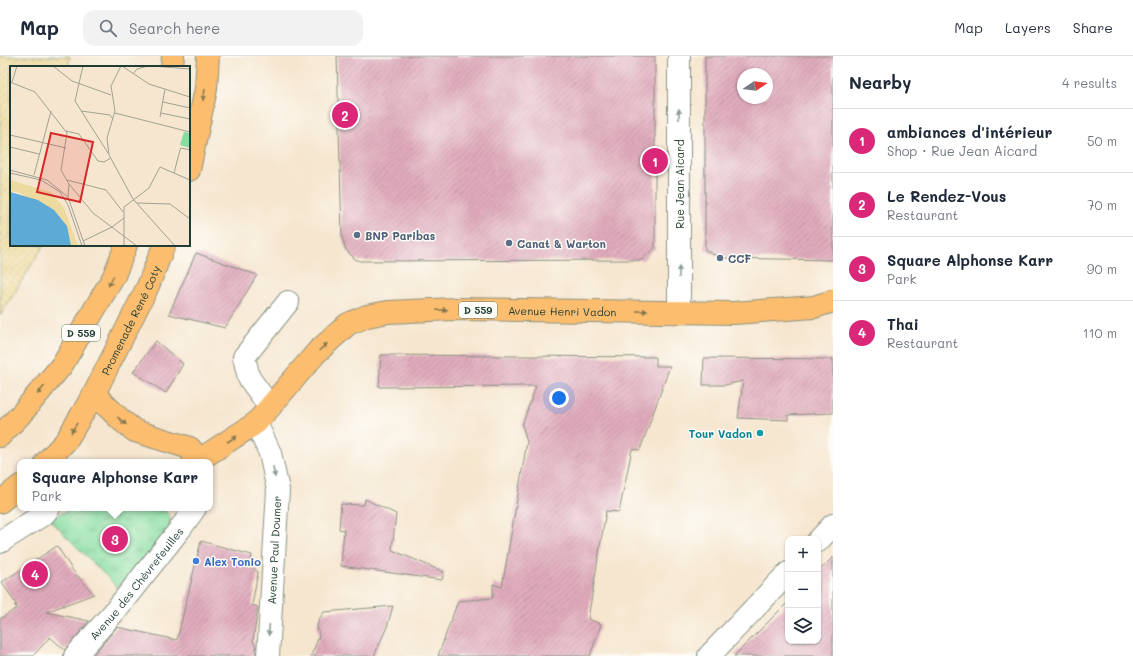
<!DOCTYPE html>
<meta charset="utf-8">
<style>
:root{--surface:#fff;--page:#f2f2f3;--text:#1f2937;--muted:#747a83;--line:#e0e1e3;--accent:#db2777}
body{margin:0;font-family:Mali,sans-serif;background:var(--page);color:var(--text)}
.controls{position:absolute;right:12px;bottom:12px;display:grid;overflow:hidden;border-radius:8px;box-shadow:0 1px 3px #0004}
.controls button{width:36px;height:36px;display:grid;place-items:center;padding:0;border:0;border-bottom:1px solid var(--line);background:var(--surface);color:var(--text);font:20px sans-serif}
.compass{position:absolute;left:737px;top:12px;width:36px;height:36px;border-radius:50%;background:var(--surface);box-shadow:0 1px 3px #0004;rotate:77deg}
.you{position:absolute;left:559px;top:342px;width:14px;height:14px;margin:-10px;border:3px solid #fff;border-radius:50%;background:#1a73e8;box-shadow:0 0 0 6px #1a73e833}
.badge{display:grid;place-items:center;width:26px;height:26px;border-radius:50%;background:var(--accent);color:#fff;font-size:13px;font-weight:700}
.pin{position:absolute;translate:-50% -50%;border:2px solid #fff;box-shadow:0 1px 4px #0006}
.popup{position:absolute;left:17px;top:403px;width:196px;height:52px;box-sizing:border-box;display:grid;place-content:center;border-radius:8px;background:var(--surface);filter:drop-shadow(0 1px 3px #0005);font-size:13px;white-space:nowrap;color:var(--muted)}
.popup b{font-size:15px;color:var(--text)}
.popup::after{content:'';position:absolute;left:50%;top:100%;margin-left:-8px;border:8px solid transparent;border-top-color:var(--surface)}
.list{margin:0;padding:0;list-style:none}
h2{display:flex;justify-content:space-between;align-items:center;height:52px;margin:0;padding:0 16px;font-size:17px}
h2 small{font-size:13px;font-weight:400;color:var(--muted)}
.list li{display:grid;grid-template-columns:26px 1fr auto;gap:12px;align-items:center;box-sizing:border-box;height:64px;padding:0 16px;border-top:1px solid var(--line)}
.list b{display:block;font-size:15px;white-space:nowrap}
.list p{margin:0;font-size:13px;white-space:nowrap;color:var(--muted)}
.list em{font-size:13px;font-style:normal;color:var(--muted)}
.icon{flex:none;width:22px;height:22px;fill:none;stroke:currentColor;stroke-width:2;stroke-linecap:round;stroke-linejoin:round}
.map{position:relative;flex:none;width:833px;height:600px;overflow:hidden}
header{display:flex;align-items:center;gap:24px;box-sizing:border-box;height:56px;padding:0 20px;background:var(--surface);border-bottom:1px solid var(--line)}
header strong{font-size:19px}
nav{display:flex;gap:22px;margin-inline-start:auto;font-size:14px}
.search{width:280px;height:36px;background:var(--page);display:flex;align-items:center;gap:10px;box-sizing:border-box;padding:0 14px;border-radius:12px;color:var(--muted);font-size:15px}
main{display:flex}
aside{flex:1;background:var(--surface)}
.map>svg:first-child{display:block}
</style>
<header>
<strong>Map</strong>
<div class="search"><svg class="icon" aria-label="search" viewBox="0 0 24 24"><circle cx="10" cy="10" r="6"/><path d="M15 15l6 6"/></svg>Search here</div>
<nav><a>Map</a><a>Layers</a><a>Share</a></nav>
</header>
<main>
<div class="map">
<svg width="833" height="600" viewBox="0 0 833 600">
<defs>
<pattern id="sand-dots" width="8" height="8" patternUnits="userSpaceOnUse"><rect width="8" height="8" fill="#eeda9e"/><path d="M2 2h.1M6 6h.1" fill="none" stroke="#ccbc89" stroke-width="1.8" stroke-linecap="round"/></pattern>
<pattern id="park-tufts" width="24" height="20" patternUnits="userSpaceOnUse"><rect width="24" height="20" fill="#87dda0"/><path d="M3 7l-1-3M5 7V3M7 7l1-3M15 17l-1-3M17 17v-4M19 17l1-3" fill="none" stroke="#6eb483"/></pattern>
<pattern id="building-hatch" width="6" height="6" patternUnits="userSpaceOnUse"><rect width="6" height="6" fill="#e1acbd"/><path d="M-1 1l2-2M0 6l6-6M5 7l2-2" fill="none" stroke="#b68d9a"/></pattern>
</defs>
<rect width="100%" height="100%" fill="#fdfcf7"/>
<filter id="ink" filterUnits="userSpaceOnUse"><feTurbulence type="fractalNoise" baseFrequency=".025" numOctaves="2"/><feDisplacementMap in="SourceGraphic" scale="8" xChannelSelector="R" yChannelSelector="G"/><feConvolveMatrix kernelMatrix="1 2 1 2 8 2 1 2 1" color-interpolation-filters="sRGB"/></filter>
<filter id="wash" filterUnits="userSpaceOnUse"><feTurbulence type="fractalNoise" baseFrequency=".012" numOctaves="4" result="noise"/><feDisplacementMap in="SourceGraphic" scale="16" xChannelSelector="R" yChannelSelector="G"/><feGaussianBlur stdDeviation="0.9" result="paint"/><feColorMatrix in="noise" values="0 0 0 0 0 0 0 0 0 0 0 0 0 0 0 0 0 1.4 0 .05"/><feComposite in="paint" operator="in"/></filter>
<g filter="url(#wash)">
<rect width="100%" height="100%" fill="#f6e6cf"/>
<polygon fill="url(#sand-dots)" stroke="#868c69" points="0,0 70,0 68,11 11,11 11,189 44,189 0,260"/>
<polygon fill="url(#park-tufts)" stroke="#538d6a" points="79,452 163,452 169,459 172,470 120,534 49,463 69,454"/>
<g id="blocks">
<g fill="url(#building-hatch)" fill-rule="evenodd">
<polygon points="337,0 655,0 655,192 642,204 360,205 355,203 346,194 342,181"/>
<path d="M705 0H833V204L720 202 705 194ZM743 18H767V42H743Z"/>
<polygon points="196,197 257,219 225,272 169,258"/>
<polygon points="156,285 183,308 166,337 133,316"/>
<polygon points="381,299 656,301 656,310 670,310 640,394 632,393 619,456 606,455 588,563 601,568 590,600 438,600 458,545 493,542 493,528 502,531 527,386 522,369 536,330 379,331"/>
<polygon points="704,302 833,303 833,357 788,359 788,364 738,362 743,325 725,329 703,329"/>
<polygon points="365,443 396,458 392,494 444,516 442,524 341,510 344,474 339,473 341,448 364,449"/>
<polygon points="201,485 252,499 250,509 258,516 252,549 258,551 253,585 256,591 256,600 92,600 117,571 177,584"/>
<polygon points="57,490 73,515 94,538 46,556 89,565 65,594 50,581 33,600 0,600 0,563 17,552 14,549 17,550 2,526"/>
<polygon points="833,501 833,600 734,600 788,546 788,585 818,585 818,516"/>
<polygon points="393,550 387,571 374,600 311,600 319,580 317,570 319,563 324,556"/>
</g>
</g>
</g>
<g filter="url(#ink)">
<use href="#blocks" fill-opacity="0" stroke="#8a9282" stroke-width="1"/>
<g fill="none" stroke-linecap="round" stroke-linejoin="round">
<g stroke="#8a9282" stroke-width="24">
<g id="minor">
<polyline points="679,0 679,255"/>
<polyline points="270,351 249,322 244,301 288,246"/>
<polyline points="256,367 270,397 278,434 268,600"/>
<polyline points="818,485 833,469"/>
<polyline points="0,486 44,458 49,452"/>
<path id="s1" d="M75 600 115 555 180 473 195 452"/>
<polyline points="709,600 788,517"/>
</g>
</g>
<g stroke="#8a9282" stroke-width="24">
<g id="major">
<polyline points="172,11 173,0"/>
<polyline points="189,114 206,33 208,0"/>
<polyline points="94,338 121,364 135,375 190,392 199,404"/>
<polyline points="0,380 22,357 62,309 114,220 126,189"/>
<path id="s2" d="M46 406 66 385 94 338 148 230 164 189"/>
<path id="s3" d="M193 406 199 404 256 367 317 296 348 268 367 260 388 256 454 253 734 257 814 251 833 245"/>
<polyline points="0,446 20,430"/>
</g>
</g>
<use href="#minor" stroke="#fff" stroke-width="22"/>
<use href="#major" stroke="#fcbd6e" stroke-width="22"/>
</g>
<defs><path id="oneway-solid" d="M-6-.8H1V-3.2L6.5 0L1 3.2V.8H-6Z"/></defs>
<g fill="#82774e">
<use href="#oneway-solid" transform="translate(204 39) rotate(100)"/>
<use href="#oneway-solid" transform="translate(111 225) rotate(118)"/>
<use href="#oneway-solid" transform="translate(442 254) rotate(-2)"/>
<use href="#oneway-solid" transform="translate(642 255)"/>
<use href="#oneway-solid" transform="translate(323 291) rotate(-42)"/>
<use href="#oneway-solid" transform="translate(41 334) rotate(130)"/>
<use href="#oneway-solid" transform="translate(122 365) rotate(40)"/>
<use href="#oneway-solid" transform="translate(74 372) rotate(121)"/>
<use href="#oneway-solid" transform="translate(232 383) rotate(-33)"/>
</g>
<g fill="#8f9e9a">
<use href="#oneway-solid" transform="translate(679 58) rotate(-90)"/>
<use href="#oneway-solid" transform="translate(679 216) rotate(-90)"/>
<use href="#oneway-solid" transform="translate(274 416) rotate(79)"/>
<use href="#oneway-solid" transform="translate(269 574) rotate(94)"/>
</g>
</g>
<g fill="#5c6f8a" stroke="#fdfcf7" stroke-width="1.5">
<circle cx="357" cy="179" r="4"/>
<circle cx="509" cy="187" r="4"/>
<circle cx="720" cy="202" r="4"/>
</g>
<circle fill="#0f9aa8" stroke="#fdfcf7" stroke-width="1.5" cx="760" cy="377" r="4"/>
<circle fill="#3f7fe0" stroke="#fdfcf7" stroke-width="1.5" cx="196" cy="505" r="4"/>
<g text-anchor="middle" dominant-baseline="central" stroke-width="3" stroke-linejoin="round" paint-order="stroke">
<g fill="#fdfcf7" stroke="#62766e" stroke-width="1">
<rect x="459" y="246" width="38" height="16" rx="3"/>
<rect x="62" y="269" width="38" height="16" rx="3"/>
</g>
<g font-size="10" font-weight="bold" fill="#1f3d34">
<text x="478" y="254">D 559</text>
<text x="81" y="277">D 559</text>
</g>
<g font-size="11" fill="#1f3d34" stroke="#fdfcf7">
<text transform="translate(679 128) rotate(-90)">Rue Jean Aicard</text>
<text stroke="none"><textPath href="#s3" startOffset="426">Avenue Henri Vadon</textPath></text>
<text stroke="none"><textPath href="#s2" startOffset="166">Promenade René Coty</textPath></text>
<text transform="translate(274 494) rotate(-87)">Avenue Paul Doumer</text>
<text stroke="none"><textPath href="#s1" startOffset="95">Avenue des Chèvrefeuilles</textPath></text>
</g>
<g font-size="11" font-weight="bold" fill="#4e5e75" stroke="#fdfcf7" text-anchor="start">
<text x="365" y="179">BNP Paribas</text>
<text x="517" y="187">Canat &amp; Warton</text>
<text x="728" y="202">CCF</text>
</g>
<g font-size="11" font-weight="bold" fill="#0d838f" stroke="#fdfcf7" text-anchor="end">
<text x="752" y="377">Tour Vadon</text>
</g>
<g font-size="11" font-weight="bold" fill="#366cbe" stroke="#fdfcf7" text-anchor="start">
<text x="204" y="505">Alex Tonio</text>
</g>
</g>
<g transform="translate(10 10)">
<rect width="180" height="180" fill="#f6e6cf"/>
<path d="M0 114 41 126 54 142 68 180H61L60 176 11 127 0 125Z" fill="#eeda9e"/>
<path d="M174 66 180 67V82L170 79Z" fill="#87dda0"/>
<path d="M0 126 28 134 44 144 57 160 61 180H0Z" fill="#5daad6"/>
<path fill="none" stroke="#a0a291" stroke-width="1" d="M43 0 62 15 101 29M73 0 65 35 98 87M111 0 101 20 105 45 97 72 99 89 123 133 165 180M112 0 139 18 180 31M141 0 180 3M123 8 127 3 138 0M0 16 25 26 57 67 51 104 59 118 58 131 75 180M2 16 7 0M153 36 180 42M71 45 100 49 103 53M105 47 180 66M151 47 180 53M150 51 155 23M56 65 69 68 88 95 94 96 101 92M0 69 56 82M0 81 29 88M0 104 37 114 58 131M0 107 31 114 50 126 58 139 72 180M164 107 170 84 171 82 180 84M24 109 41 45M57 114 96 124 113 146M59 118 83 147 127 180M127 137 160 138 180 153M73 175 102 161 114 152M114 180V141L139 122 150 101 180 114"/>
<path fill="#d62828" fill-opacity="0.15" stroke="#d62828" stroke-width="2" d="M41 67 83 76 70 136 27 126Z"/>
<rect width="180" height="180" fill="none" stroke="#1f3d34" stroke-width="2"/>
</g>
</svg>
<div class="controls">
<button>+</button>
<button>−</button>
<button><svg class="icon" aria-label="layers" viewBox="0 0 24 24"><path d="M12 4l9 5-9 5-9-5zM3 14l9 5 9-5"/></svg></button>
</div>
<svg class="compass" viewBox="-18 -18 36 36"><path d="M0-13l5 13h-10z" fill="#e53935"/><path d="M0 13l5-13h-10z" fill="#747a83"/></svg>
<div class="you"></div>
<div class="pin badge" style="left:655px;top:105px">1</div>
<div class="pin badge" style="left:345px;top:59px">2</div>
<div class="pin badge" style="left:115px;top:483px">3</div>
<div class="popup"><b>Square Alphonse Karr</b>Park</div>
<div class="pin badge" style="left:35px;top:518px">4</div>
</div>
<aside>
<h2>Nearby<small>4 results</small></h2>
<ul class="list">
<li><span class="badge">1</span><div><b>ambiances d'intérieur</b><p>Shop · Rue Jean Aicard</p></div><em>50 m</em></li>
<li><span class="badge">2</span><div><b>Le Rendez-Vous</b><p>Restaurant</p></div><em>70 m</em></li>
<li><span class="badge">3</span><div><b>Square Alphonse Karr</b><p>Park</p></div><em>90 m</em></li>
<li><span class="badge">4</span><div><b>Thai</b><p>Restaurant</p></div><em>110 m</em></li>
</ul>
</aside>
</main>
